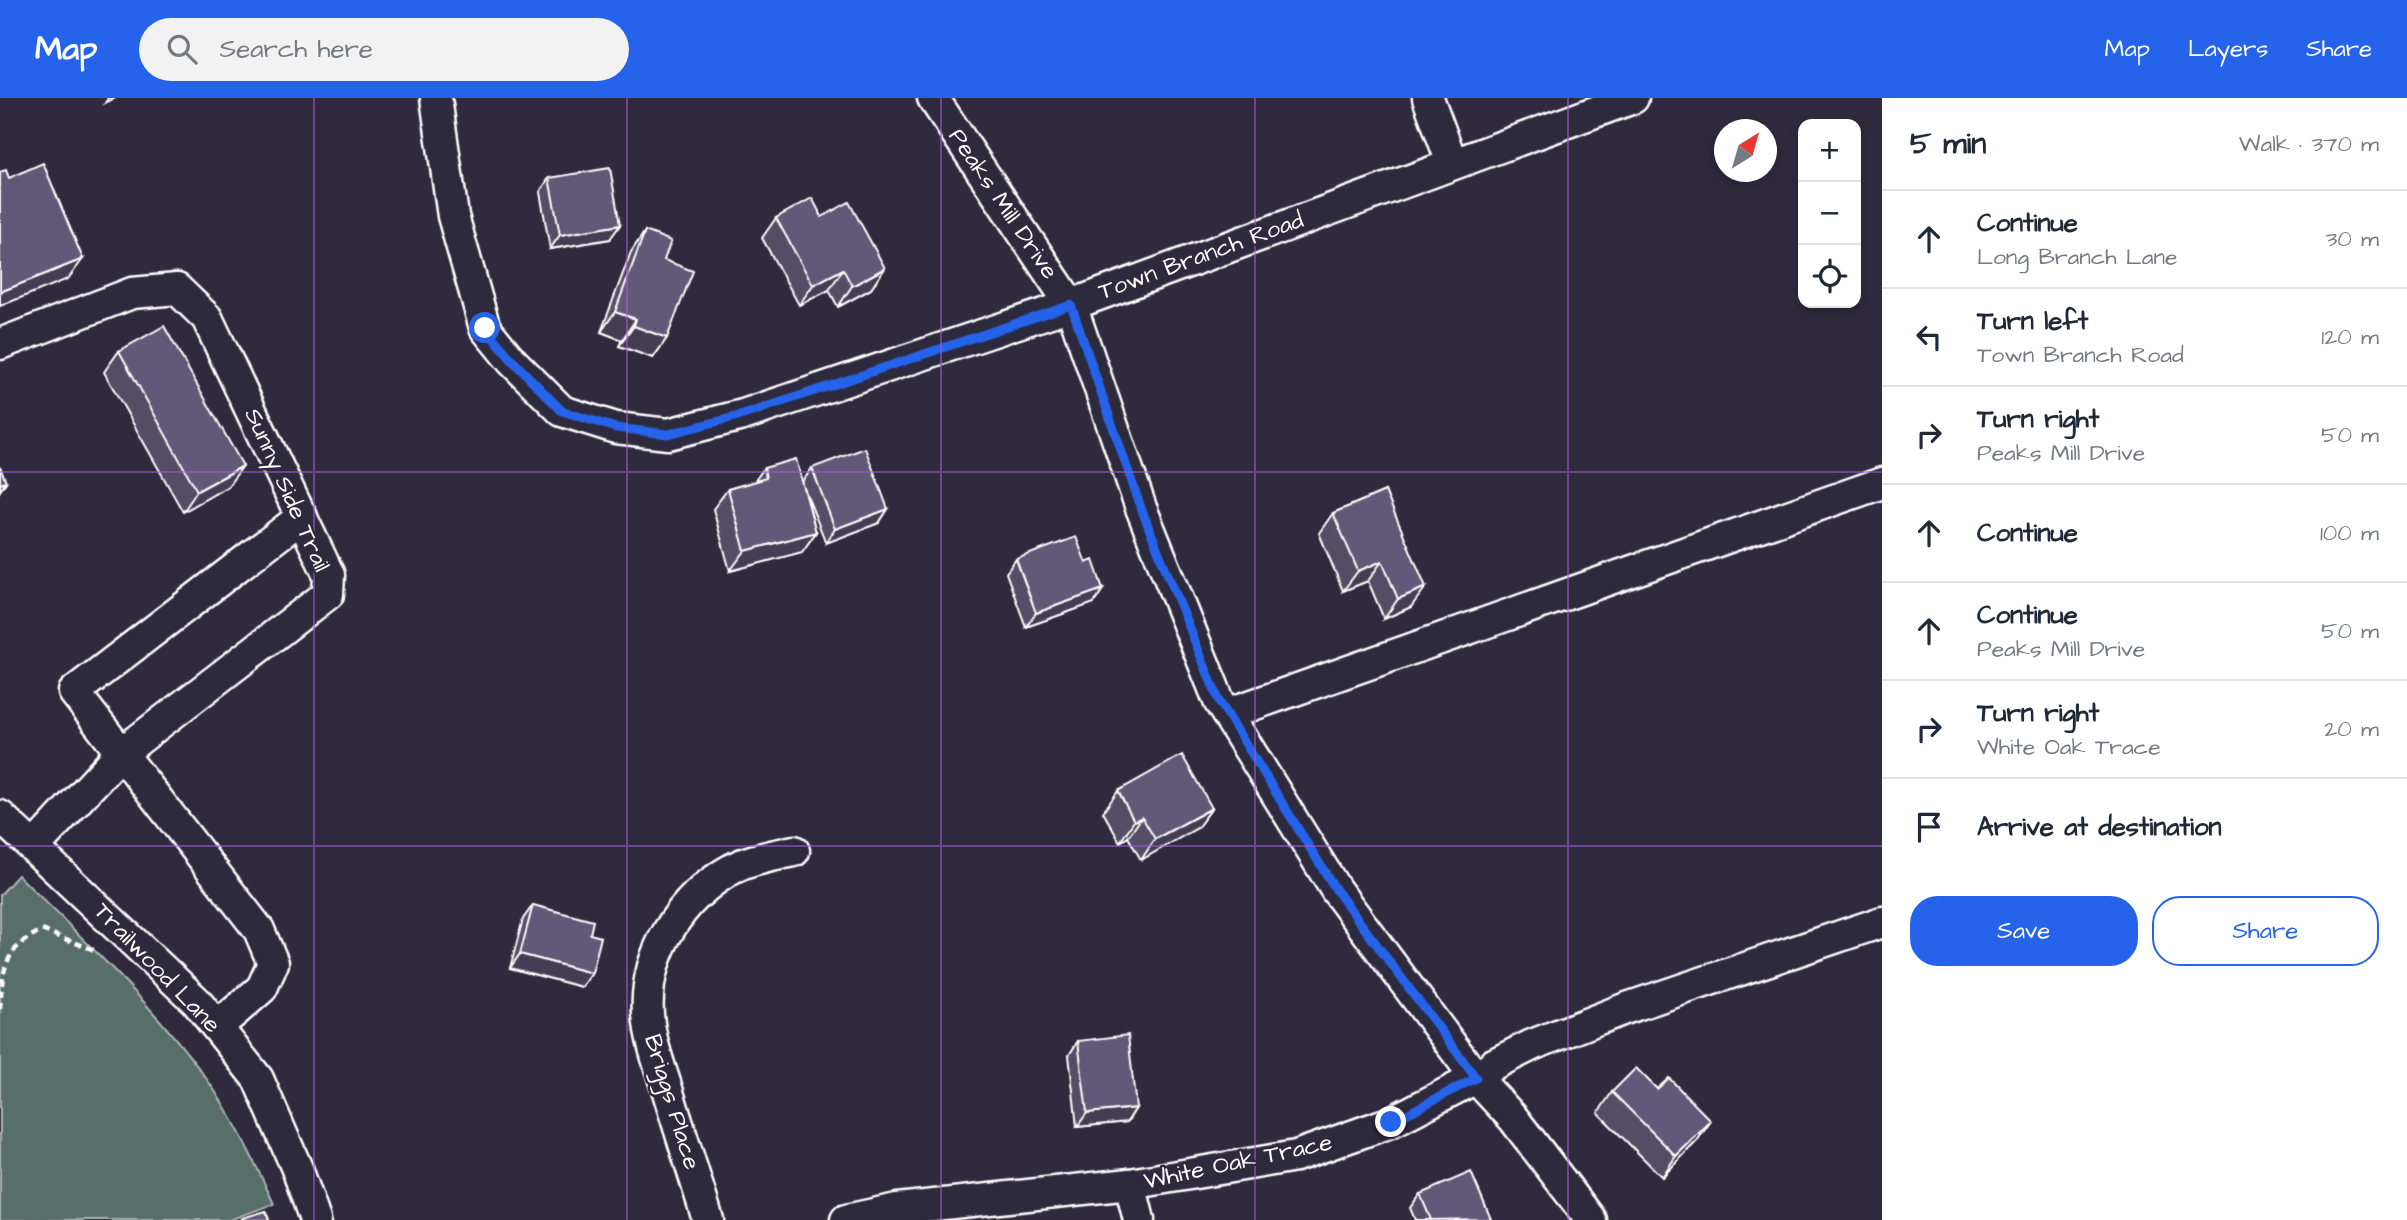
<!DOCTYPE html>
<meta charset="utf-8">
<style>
:root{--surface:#fff;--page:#f2f2f3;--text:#1f2937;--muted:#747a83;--line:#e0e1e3;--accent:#2563eb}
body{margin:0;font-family:"Architects Daughter",sans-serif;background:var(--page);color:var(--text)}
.controls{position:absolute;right:21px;top:21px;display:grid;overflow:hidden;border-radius:14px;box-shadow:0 4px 10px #0003}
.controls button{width:63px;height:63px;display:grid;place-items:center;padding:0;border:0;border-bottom:2px solid var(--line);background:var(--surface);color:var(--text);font:35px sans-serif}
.compass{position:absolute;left:1714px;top:21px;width:63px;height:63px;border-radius:50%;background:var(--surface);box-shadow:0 4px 10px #0003;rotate:37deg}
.stop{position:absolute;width:21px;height:21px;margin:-16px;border:5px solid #2563eb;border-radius:50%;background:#fff}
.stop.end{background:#2563eb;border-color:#fff;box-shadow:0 2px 7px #0008}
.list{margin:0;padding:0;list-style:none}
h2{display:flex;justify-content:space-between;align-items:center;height:91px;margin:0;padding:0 28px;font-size:30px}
h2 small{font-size:23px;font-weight:400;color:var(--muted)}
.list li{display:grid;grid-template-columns:46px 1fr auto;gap:21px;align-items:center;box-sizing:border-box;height:98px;padding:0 28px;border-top:2px solid var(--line)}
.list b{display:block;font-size:26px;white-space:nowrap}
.list p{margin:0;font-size:23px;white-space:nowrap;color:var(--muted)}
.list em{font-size:23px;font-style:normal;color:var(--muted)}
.actions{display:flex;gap:14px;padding:21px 28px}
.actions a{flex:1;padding:16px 0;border:2px solid var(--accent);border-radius:28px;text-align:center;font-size:24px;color:var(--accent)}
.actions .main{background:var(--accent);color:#fff}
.icon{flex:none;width:38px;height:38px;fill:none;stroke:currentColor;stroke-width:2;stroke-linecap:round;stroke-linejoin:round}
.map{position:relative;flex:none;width:1882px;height:1122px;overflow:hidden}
header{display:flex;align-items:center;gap:42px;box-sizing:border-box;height:98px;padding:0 35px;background:var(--accent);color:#fff}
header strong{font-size:33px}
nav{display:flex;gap:38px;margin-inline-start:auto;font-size:24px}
.search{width:490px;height:63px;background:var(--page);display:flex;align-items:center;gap:18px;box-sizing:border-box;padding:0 24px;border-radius:38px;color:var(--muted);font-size:26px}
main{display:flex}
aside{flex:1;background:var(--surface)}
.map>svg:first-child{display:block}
</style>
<header>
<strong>Map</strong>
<div class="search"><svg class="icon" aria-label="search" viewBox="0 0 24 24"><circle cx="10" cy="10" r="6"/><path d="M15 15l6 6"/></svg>Search here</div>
<nav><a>Map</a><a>Layers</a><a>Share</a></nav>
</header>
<main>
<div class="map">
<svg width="1882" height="1122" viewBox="0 0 1882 1122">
<rect width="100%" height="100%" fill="#2f2a3d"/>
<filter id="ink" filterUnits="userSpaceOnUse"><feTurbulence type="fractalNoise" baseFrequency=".0143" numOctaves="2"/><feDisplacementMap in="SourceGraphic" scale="14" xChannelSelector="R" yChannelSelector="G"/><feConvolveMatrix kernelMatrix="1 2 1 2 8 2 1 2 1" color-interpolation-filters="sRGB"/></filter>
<g filter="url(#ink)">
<path fill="#586e69" stroke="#acb6b4" stroke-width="2" d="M18 777C84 842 151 904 206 980 234 1019 254 1063 274 1106L229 1122H0V797Z"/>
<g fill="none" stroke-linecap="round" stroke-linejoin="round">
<g stroke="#fff" stroke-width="35">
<g id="minor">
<polyline points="436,0 453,118 485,230 512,263 562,313 616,330 668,336 743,317 1071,207 1633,0"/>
<polyline points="933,0 1071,207 1141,410 1219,603 1336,792 1476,980 1513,1020 1591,1122"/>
<polyline points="1428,0 1452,65"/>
<polyline points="0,246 132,195 177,191 207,220 329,477 328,496 120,656 34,749"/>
<polyline points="1227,616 1882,385"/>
<polyline points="0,718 196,903 258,981 298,1073 315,1122"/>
<polyline points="217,929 262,890 273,865 259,832 74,594 302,419"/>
<polyline points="1130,1086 1139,1122"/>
<path d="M708 1122C695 1079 681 1037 668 994 660 969 650 943 648 916 644 856 680 800 732 771 750 761 773 758 794 753"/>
<polyline points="846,1122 897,1111 1130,1086 1296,1058 1391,1024 1476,980 1494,966 1532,947 1624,911 1882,824"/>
</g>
</g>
<path stroke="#fff" stroke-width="4.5" stroke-dasharray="7 5" stroke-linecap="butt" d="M0 911C3 870 3 852 42 832L97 853"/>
<use href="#minor" stroke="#2f2a3d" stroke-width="30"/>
</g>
<g fill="#544d66" stroke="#fff" stroke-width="2">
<polygon points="549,80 610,141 550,151 540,94"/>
<polygon points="822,119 885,170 871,191 838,209 829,192 799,207 762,140 776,120"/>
<polygon points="645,133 664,162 667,240 653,260 619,248 622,242 601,234 631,154"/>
<polygon points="119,253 228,388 183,414 104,274"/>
<polygon points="764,370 803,383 812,370 888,411 879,425 826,445 804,390 816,434 802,454 730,473 713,411 728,391 754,384"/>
<polygon points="1385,393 1411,509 1384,521 1368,483 1343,493 1319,435 1333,415"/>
<polygon points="1016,461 1086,465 1103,491 1094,505 1026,529 1006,475"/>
<polygon points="1118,693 1212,710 1197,730 1141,762 1128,739 1120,744 1103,714"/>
<polygon points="533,807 590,836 582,889 510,870 523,821"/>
<polygon points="1078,943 1136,1010 1127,1024 1077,1029 1069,957"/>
<polygon points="1612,994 1697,1043 1662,1079 1598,1015"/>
<polygon points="1420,1096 1490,1122 1415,1122 1410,1110"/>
</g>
<g fill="#453e53" stroke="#fff" stroke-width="2">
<polygon points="108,0 115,0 105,5"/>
<polygon points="620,127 610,141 550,151 560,137"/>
<polygon points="83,161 68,181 0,208 0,194"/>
<polygon points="885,170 871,191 838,209 852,188"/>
<polygon points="843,171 829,192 799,207 813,187"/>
<polygon points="615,214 636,221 622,242 601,234"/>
<polygon points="634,228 667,240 653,260 619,248"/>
<polygon points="243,368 228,388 183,414 197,393"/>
<polygon points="6,384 0,393 0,386"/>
<polygon points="888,411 879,425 826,445 835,431"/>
<polygon points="816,434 802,454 730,473 745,453"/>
<polygon points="1382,463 1368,483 1343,493 1358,473"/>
<polygon points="1426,489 1411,509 1384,521 1398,501"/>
<polygon points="1103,491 1094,505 1026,529 1036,515"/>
<polygon points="1212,710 1197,730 1141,762 1155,741"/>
<polygon points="1142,719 1128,739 1120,744 1134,723"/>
<polygon points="520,856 592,875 582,889 510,870"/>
<polygon points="1136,1010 1127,1024 1077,1029 1087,1015"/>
<polygon points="1711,1023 1697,1043 1662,1079 1676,1058"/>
</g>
<g fill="#625977" stroke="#fff" stroke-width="2">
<polygon points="43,65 83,161 0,194 0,74 6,72 9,80"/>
<polygon points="610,70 620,127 560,137 549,80"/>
<polygon points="812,100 822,119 849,104 885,170 852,188 843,171 813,187 776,120"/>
<polygon points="645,133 671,143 664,162 693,173 667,240 634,228 636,221 615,214"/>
<polygon points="164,228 243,368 197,393 119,253"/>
<polygon points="865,350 888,411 835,431 812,370"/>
<polygon points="796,361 816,434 745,453 728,391 766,380 764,370"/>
<polygon points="0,369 6,384 0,386"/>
<polygon points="1385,393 1426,489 1398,501 1382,463 1358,473 1333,415"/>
<polygon points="1076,439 1086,465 1093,462 1103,491 1036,515 1016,461"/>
<polygon points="1182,657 1212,710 1155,741 1142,719 1134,723 1118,693"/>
<polygon points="533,807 593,823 590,836 601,839 592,875 520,856"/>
<polygon points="1128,937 1136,1010 1087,1015 1078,943"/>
<polygon points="1636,970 1657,991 1669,980 1711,1023 1676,1058 1612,994"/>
<polygon points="1471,1074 1491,1121 1431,1122 1420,1096"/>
<polygon points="266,1113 269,1122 243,1122 242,1120"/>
</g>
</g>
<g fill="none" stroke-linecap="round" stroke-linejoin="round" filter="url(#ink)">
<polyline stroke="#2563eb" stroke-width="9" points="485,230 512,262 562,313 616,330 668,336 743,317 1071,207 1141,410 1219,603 1336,792 1476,980 1391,1024"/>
</g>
<path fill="none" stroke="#9c61cf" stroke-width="2" stroke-opacity="0.55" d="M314 0V1122M627 0V1122M941 0V1122M1255 0V1122M1568 0V1122M0 374H1882M0 748H1882"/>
<g text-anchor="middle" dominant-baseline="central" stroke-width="5" stroke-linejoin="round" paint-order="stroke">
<g font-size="24" fill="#fff" stroke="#2f2a3d">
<text transform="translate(1003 106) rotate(56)">Peaks Mill Drive</text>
<text transform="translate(1201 158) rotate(-20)">Town Branch Road</text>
<text transform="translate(287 392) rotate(66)">Sunny Side Trail</text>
<text transform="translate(157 870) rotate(46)">Trailwood Lane</text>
<text transform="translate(672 1004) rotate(73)">Briggs Place</text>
<text transform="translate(1238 1064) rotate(-12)">White Oak Trace</text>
</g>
</g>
</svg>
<div class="controls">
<button>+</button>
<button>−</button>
<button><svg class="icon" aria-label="locate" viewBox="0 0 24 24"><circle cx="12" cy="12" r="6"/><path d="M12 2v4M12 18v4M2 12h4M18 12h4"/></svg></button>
</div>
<svg class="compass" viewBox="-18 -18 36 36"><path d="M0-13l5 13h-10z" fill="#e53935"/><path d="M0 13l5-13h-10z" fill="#747a83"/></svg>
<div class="stop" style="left:485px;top:230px"></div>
<div class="stop end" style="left:1391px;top:1024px"></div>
</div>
<aside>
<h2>5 min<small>Walk · 370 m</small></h2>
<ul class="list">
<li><svg class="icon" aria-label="ahead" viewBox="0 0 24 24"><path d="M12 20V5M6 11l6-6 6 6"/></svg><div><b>Continue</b><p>Long Branch Lane</p></div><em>30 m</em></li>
<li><svg class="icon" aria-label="left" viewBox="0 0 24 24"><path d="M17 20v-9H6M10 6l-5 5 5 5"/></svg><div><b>Turn left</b><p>Town Branch Road</p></div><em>120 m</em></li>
<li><svg class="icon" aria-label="right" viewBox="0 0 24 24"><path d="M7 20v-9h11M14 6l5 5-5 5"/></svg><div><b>Turn right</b><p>Peaks Mill Drive</p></div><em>50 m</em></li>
<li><svg class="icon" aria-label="ahead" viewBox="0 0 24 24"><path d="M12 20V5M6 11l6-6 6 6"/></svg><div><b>Continue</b></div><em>100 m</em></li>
<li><svg class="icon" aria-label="ahead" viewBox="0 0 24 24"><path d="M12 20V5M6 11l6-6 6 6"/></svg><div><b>Continue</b><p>Peaks Mill Drive</p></div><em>50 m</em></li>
<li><svg class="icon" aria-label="right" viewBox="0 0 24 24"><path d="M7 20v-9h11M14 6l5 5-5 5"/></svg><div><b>Turn right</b><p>White Oak Trace</p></div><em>20 m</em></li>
<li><svg class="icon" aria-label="arrive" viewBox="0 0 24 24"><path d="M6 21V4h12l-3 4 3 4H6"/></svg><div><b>Arrive at destination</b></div></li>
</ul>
<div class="actions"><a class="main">Save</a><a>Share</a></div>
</aside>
</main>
